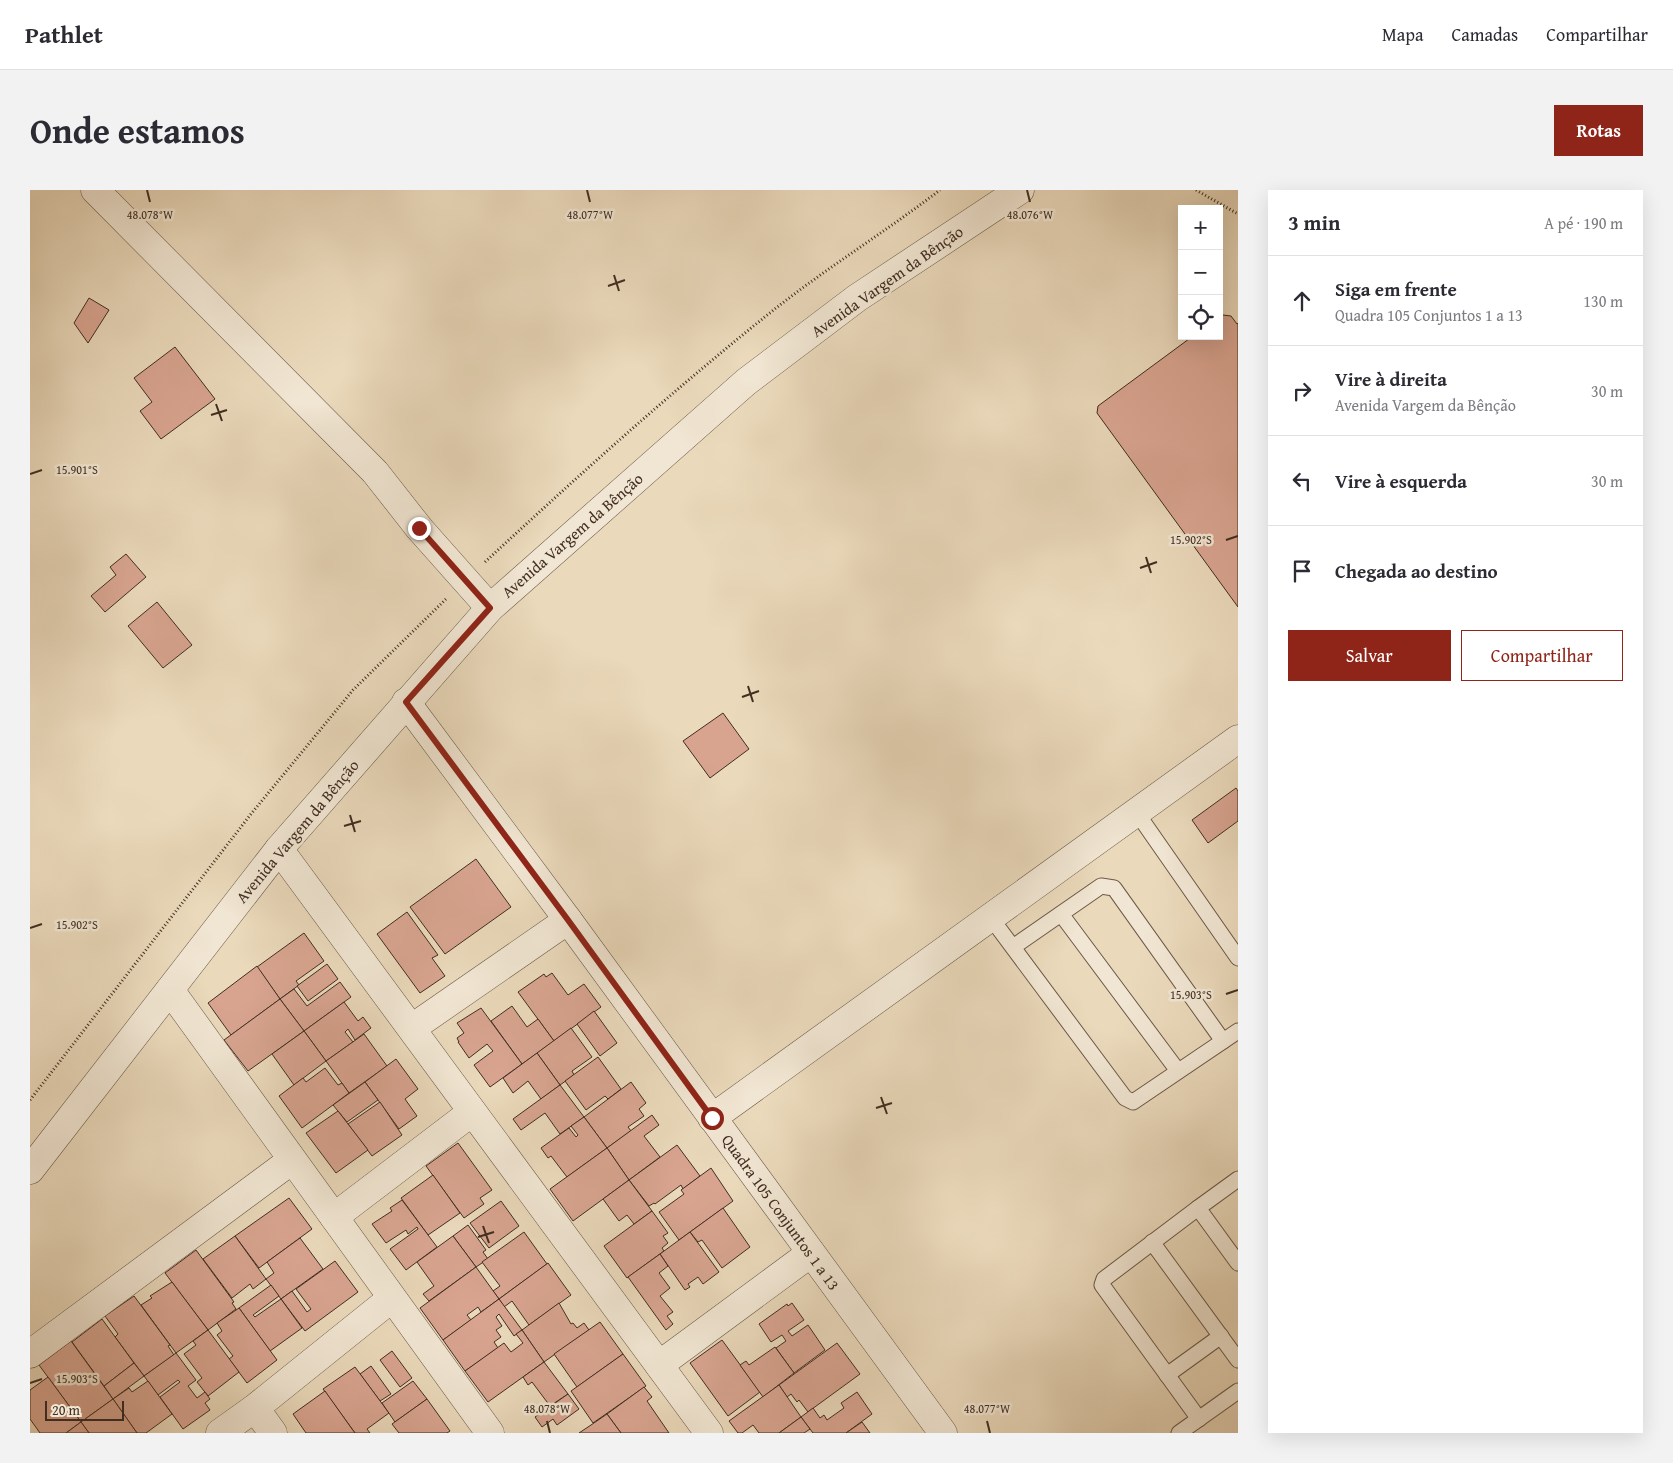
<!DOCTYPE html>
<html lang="pt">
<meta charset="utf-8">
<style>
:root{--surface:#fff;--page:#f2f2f3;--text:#2b2b33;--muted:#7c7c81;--line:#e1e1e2;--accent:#8f2418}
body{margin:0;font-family:"Gentium Book Plus",serif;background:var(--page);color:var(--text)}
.controls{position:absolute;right:15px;top:15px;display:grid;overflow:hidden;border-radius:0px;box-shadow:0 5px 20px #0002}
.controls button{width:45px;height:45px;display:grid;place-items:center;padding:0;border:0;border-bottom:1px solid var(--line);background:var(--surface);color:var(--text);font:25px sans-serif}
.scale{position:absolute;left:15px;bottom:12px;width:79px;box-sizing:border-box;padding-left:5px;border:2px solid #412e21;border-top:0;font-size:14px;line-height:18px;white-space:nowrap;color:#412e21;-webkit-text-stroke:4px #f1e6d3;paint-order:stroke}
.stop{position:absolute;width:15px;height:15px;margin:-11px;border:4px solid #8f2418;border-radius:50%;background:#fff}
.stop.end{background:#8f2418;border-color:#fff;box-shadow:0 1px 5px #0008}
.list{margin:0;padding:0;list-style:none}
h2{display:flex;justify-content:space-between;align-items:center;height:65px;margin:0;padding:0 20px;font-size:21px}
h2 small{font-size:16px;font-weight:400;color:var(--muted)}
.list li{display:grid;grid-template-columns:32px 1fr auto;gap:15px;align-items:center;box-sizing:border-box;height:90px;padding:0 20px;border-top:1px solid var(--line)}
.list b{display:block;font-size:19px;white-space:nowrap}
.list p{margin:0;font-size:16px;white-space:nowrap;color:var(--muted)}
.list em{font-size:16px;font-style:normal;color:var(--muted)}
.actions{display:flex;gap:10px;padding:15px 20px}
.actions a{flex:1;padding:11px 0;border:1px solid var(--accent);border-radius:0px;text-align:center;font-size:18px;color:var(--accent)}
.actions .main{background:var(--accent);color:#fff}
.icon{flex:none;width:28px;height:28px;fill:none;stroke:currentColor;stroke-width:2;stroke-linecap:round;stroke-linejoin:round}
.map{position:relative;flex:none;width:1208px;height:1243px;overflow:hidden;border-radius:0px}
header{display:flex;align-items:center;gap:30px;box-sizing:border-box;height:70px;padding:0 25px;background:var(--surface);border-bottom:1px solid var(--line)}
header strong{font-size:24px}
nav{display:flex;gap:28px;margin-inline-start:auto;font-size:18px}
.intro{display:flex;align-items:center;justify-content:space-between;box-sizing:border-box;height:120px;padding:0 30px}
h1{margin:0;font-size:35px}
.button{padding:12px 22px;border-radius:0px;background:var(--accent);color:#fff;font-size:18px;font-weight:700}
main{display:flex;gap:30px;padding:0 30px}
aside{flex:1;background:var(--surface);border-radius:0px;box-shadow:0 5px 20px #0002}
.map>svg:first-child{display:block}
</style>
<header>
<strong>Pathlet</strong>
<nav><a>Mapa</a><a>Camadas</a><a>Compartilhar</a></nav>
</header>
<div class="intro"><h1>Onde estamos</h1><a class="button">Rotas</a></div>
<main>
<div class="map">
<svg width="1208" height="1243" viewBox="0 0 1208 1243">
<rect width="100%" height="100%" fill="#ead9bb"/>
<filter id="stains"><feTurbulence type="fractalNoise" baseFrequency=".004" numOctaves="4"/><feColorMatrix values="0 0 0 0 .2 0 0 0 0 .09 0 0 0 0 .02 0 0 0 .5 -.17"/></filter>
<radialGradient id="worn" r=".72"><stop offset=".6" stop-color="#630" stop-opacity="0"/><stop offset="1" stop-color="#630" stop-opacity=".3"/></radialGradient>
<g fill="#d8a490" stroke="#412e21">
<polygon points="59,108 79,120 58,153 44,133"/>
<polygon points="1193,125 1201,126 1207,134 1208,133 1208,417 1067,223 1068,216 1163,146 1189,146 1189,127"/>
<polygon points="145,157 185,209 131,249 110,221 122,212 104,188"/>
<polygon points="96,364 116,387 75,422 61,406 86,385 80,377"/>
<polygon points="127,412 162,455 133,478 98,436"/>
<polygon points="693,523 719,559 680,588 653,551"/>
<polygon points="1206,598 1208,601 1208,631 1178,653 1162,630"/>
<polygon points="446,669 481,717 415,764 380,717"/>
<polygon points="377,722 408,765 402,768 415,786 390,803 347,744"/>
<polygon points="274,743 294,771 266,791 269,795 250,809 227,777"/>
<polygon points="297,774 308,789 278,811 267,796"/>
<polygon points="227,776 250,809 201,845 178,813"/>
<polygon points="522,783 538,805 554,794 571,817 524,851 488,802 514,784 516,787"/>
<polygon points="310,792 321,807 274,841 250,809 264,799 277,816"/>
<polygon points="250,809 274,841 218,881 194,850"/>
<polygon points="314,812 328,831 333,827 341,838 325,850 318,839 315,842 323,852 296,871 274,841"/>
<polygon points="482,816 497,837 508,829 524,851 492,874 461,831"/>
<polygon points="451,818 492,874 460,897 444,875 463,861 457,854 439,868 428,852 429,852 427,848 434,843 427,833"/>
<polygon points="564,821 587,853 570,866 547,834"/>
<polygon points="541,838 562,867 542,881 544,885 530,895 507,863"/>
<polygon points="274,841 296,871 264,895 242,864"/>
<polygon points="334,844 357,876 319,903 296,871"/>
<polygon points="507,863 530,895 511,909 498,891 483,903 473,888"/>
<polygon points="568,867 591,899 578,909 575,906 556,920 535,891"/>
<polygon points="366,869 388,899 375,909 387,926 369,939 335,892"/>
<polygon points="295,878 308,895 312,893 319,903 272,938 249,906 273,888 276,892"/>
<polygon points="335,892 348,910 317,932 303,915"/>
<polygon points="601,892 616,913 609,919 614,926 598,937 601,941 577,958 554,927"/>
<polygon points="530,895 554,927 530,944 515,923 491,940 483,929"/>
<polygon points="350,912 372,945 342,966 318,934"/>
<polygon points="308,921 338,960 306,983 276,943"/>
<polygon points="622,925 629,935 614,946 630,967 599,990 577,958"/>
<polygon points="554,927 577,958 537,987 521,966 518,968 511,958 539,938 546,947 548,945 541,936"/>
<polygon points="428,953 462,1000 450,1008 454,1014 434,1028 396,976"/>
<polygon points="647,955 670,986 653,999 651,995 625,1014 624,1013 619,1016 599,990"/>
<polygon points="577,958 599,990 543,1031 520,999"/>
<polygon points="681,978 703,1011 649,1050 629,1022 654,1004 651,1000"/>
<polygon points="403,985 430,1023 398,1045 371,1008"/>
<polygon points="599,990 622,1021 604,1034 597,1025 589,1031 573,1009"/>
<polygon points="259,1008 282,1039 229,1078 205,1046"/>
<polygon points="372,1010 407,1057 376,1080 360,1059 388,1039 387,1037 378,1044 376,1040 356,1053 342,1034 362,1021 360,1018"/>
<polygon points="471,1011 489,1036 459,1058 440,1033"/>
<polygon points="693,1018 720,1057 692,1078 672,1050 668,1052 660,1042"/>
<polygon points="622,1021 638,1043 633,1046 638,1053 632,1058 634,1061 597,1088 574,1056"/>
<polygon points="438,1035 456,1060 453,1062 458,1069 446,1077 423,1046"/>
<polygon points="494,1042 517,1074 469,1109 463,1101 470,1096 452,1072"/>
<polygon points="660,1042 689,1082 673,1094 668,1087 658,1094 660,1097 655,1100 630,1064"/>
<polygon points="205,1046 236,1089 223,1099 220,1094 202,1108 173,1069"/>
<polygon points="423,1046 446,1077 399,1111 393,1104 404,1096 387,1072"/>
<polygon points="270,1048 293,1079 251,1109 236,1089 244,1083 237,1072"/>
<polygon points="166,1060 204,1112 202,1113 206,1119 178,1140 135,1083"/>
<polygon points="630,1064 638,1076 629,1083 640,1098 630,1106 643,1122 637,1126 643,1134 636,1140 598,1087"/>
<polygon points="305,1071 328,1102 275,1141 251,1109 262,1101 277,1122 281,1119 266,1099"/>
<polygon points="518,1073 541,1105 499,1135 482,1111 474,1117 469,1109"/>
<polygon points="446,1077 469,1109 451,1122 448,1117 437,1125 441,1130 413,1150 390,1118"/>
<polygon points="142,1092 178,1140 146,1163 111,1115 122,1108 120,1106"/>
<polygon points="241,1095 249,1106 223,1125 225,1127 251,1109 272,1138 240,1161 209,1118"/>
<polygon points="104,1106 140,1155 138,1156 144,1165 114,1186 85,1147 88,1144 75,1126"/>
<polygon points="469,1109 492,1140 484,1146 469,1124 466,1127 472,1136 466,1140 471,1147 464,1152 468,1158 435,1181 413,1150"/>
<polygon points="529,1113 541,1134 543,1133 547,1138 554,1133 559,1140 514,1172 492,1140"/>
<polygon points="762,1113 774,1130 758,1141 762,1146 778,1135 795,1160 764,1183 746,1158 756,1151 752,1145 741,1152 729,1134 757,1114 758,1116"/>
<polygon points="209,1118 247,1170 217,1193 199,1169 203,1166 187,1145 192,1141 187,1133"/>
<polygon points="72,1129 104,1173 74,1196 42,1152"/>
<polygon points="570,1132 593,1164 547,1197 524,1164"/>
<polygon points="178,1140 209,1182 178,1206 167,1192 172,1188 154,1164 166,1155 163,1151"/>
<polygon points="492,1140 514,1172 458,1212 435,1181 474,1153 481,1162 493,1153 486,1144"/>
<polygon points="692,1150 730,1202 698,1226 660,1173"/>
<polygon points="41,1151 83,1209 51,1232 9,1175"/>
<polygon points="807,1153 830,1184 778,1222 769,1210 767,1212 761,1204 757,1207 749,1195"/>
<polygon points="745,1157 764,1183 733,1207 710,1175 716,1171 719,1175"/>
<polygon points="362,1161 382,1188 370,1197 350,1170"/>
<polygon points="146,1163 166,1190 158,1196 167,1208 175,1202 180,1209 175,1213 180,1220 153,1239 130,1207 150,1192 148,1190 128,1205 114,1186"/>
<polygon points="593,1164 616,1196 563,1233 541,1201"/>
<polygon points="514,1172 538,1204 520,1216 502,1192 498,1195 493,1187"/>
<polygon points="104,1173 114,1186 83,1209 74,1196"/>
<polygon points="341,1176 361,1204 350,1211 330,1184"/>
<polygon points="325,1177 359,1223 337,1239 340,1243 325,1243 293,1199"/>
<polygon points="18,1187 51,1232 36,1243 10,1243 0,1229 0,1200"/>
<polygon points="118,1191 142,1224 116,1243 107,1243 83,1209 99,1198 102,1202"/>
<polygon points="383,1191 397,1209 365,1232 352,1213"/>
<polygon points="749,1195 771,1227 749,1243 729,1243 723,1235 712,1243 708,1243 699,1231"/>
<polygon points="614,1197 622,1207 617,1211 639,1243 591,1243 577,1224"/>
<polygon points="295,1201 322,1239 325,1243 276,1243 263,1224"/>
<polygon points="827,1202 842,1224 816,1243 783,1243 771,1227 783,1218 790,1228 794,1225 797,1230 814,1218 811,1213"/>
<polygon points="538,1204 549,1219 527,1235 523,1229 512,1237 505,1227"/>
<polygon points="83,1209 107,1243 59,1243 51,1232"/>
<polygon points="397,1209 420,1241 417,1243 369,1243 362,1234"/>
<polygon points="577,1224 591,1243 549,1243 561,1235"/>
<polygon points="771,1227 780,1239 774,1243 749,1243"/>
<polygon points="51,1232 59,1243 36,1243"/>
<polygon points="832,1232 840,1243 816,1243"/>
</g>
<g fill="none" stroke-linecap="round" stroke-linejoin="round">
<g stroke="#6b5948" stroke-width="17">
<g id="service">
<polyline points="1107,623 1208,768"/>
<polyline points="1031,724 1148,881"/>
<polyline points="961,728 1095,908 1103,912 1208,841"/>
<polyline points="983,757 1071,696 1084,698 1193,851"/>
<polyline points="1208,989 1168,1018 1208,1073"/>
<polyline points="1168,1018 1074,1089 1072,1095 1169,1229"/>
<polyline points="1122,1052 1208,1170"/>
<polyline points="1137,1185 1191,1146"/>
<polyline points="1149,1243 1208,1201"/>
</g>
</g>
<g stroke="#6b5948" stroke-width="29">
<g id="minor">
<polyline points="65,0 345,282 389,338 460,418"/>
<path d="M249 659C393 853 536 1048 679 1243"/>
<polyline points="140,800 460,1243"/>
<polyline points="382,838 538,730"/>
<polyline points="682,928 1208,549"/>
<polyline points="304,1027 442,922"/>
<polyline points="0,1164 262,970"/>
<polyline points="629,1175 781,1063"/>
<polyline points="225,1218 243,1243"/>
<polyline points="190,1243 225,1218 362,1108"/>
</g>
</g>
<g stroke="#6b5948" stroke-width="29">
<g id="tertiary">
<polyline points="376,512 538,730 913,1243"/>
<polyline points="0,980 249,659 460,418 716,192 827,108 990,0"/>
</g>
</g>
<g stroke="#412e21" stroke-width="3" stroke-dasharray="1 2.5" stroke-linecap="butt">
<polyline points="1166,0 1208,24"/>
<path d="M455 372C548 286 642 201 741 122 795 79 855 42 910 0"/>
<polyline points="0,910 221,624 323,500 416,409"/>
</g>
<use href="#service" stroke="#f1e6d3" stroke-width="15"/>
<use href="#minor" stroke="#f1e6d3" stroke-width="28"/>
<use href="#tertiary" stroke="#f1e6d3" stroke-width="28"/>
</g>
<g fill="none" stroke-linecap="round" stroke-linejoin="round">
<polyline stroke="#8f2418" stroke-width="6" points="389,338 460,418 376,512 538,730 682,928"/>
</g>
<path fill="none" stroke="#412e21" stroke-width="2" d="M117 0 120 12M557 0 560 12M997 0 1000 12M584 85 589 101M578 96 595 90M186 214 192 231M181 225 197 220M0 284 12 280M1196 350 1208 346M1116 367 1121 383M1110 378 1127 372M718 496 723 512M712 507 729 501M320 625 325 642M314 636 331 631M0 738 12 734M1196 804 1208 800M851 907 857 924M846 918 862 913M453 1036 459 1053M448 1047 464 1042M0 1193 12 1189M517 1231 520 1243M957 1231 960 1243"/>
<g text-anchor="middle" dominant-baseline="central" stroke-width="5" stroke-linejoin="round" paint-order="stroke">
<g font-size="16" fill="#412e21" stroke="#f1e6d3">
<text transform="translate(857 91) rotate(-35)">Avenida Vargem da Bênção</text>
<text transform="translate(542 345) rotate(-41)">Avenida Vargem da Bênção</text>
<text transform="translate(267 641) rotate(-50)">Avenida Vargem da Bênção</text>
<text transform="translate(751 1022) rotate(54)">Quadra 105 Conjuntos 1 a 13</text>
</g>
</g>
<g font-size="12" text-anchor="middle" fill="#412e21" stroke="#f1e6d3" stroke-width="5" stroke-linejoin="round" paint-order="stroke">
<text x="120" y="29">48.078°W</text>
<text x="560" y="29">48.077°W</text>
<text x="1000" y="29">48.076°W</text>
<text x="47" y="284">15.901°S</text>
<text x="1161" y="354">15.902°S</text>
<text x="47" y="739">15.902°S</text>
<text x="1161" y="809">15.903°S</text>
<text x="47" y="1193">15.903°S</text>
<text x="517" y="1223">48.078°W</text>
<text x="957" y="1223">48.077°W</text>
</g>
<rect width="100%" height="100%" filter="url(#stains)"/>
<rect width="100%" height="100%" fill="url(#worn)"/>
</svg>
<div class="controls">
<button>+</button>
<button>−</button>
<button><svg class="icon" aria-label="locate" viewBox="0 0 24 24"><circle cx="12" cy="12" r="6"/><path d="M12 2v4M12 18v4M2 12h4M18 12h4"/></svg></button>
</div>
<div class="scale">20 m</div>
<div class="stop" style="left:682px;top:928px"></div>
<div class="stop end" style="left:389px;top:338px"></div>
</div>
<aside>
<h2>3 min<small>A pé · 190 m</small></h2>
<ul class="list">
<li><svg class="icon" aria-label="ahead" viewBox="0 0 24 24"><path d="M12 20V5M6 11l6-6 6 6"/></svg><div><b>Siga em frente</b><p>Quadra 105 Conjuntos 1 a 13</p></div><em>130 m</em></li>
<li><svg class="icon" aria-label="right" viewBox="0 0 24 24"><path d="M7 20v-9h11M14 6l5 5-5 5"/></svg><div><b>Vire à direita</b><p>Avenida Vargem da Bênção</p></div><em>30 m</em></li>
<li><svg class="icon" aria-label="left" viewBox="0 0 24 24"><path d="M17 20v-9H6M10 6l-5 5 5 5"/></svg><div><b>Vire à esquerda</b></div><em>30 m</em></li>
<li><svg class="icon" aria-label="arrive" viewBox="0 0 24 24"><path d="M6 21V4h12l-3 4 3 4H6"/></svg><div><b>Chegada ao destino</b></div></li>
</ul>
<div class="actions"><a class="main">Salvar</a><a>Compartilhar</a></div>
</aside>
</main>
